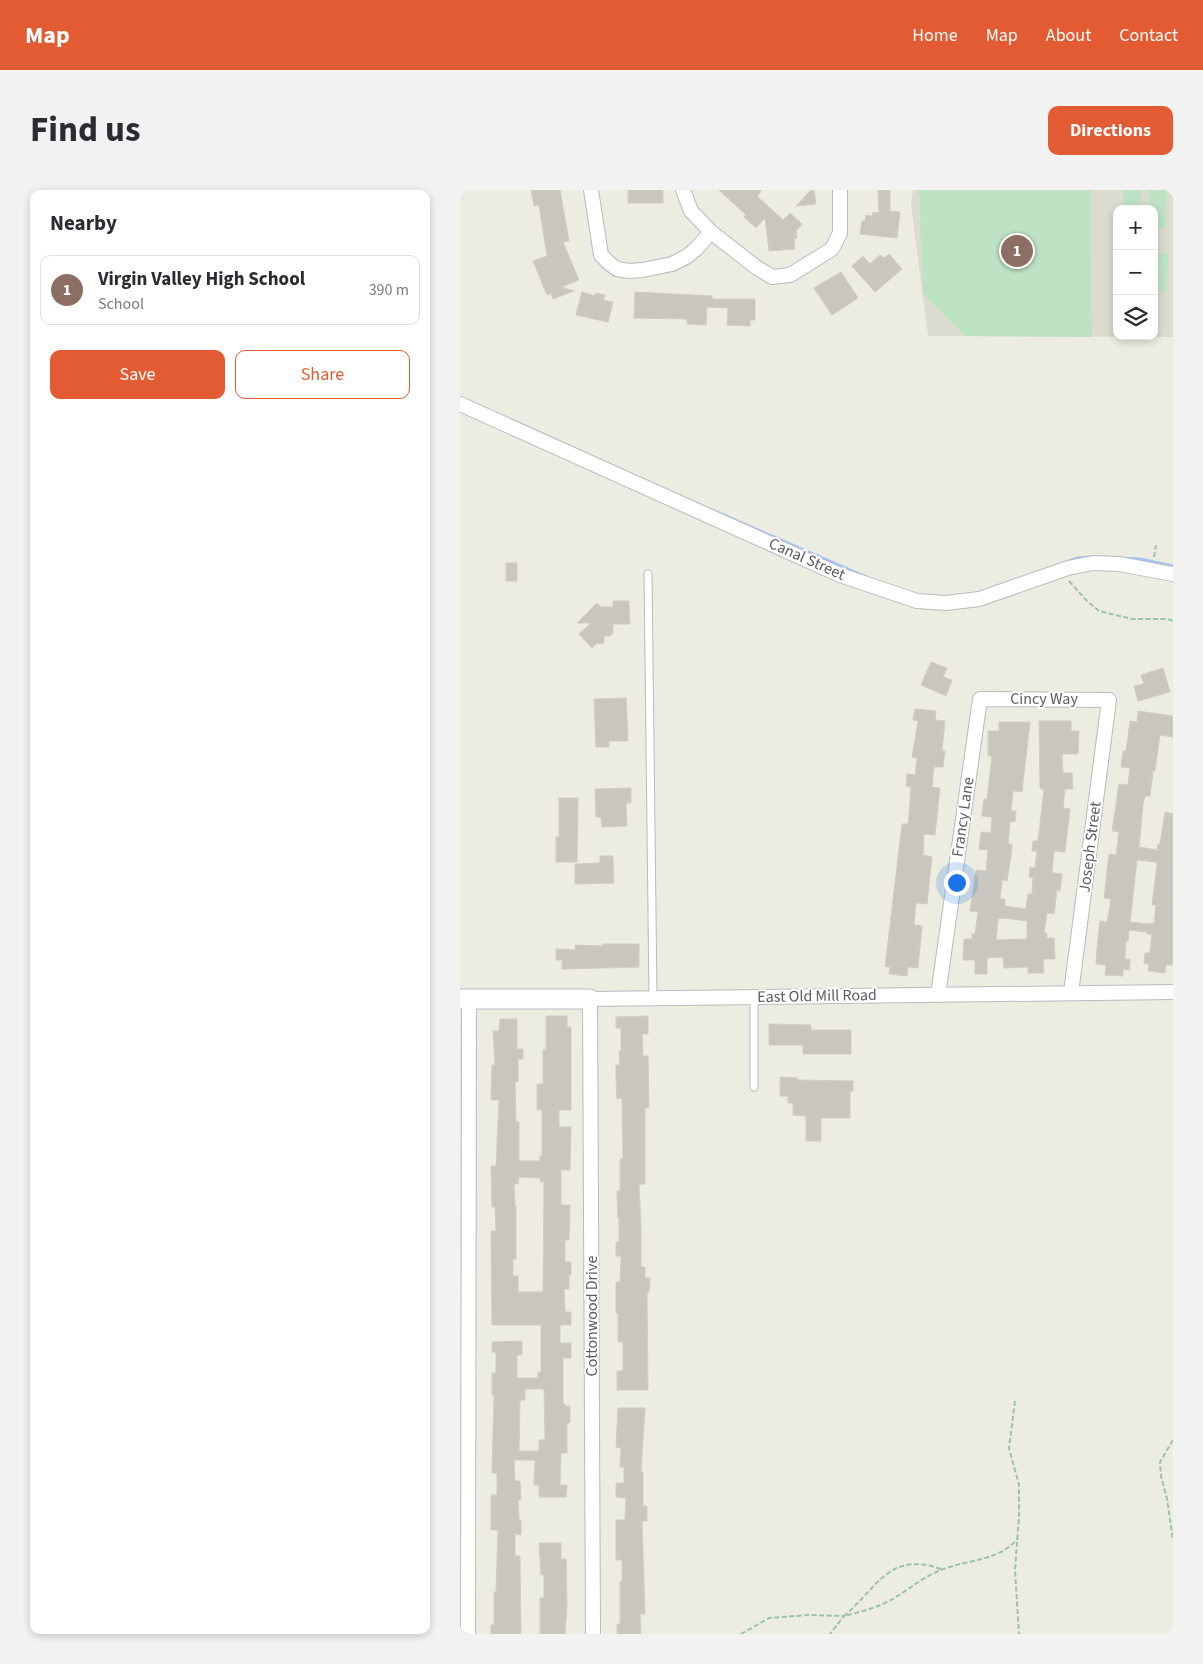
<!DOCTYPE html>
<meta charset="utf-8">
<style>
:root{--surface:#fff;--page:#f2f2f3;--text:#2b2b33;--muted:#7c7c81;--line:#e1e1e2;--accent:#e25b32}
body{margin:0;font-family:"Source Sans 3",sans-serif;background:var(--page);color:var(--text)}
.controls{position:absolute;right:15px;top:15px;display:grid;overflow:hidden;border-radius:10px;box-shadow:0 2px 8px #0003}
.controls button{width:45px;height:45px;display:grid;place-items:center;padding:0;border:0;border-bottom:1px solid var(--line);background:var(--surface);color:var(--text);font:25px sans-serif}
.you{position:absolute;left:496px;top:692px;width:18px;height:18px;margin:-12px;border:4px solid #fff;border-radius:50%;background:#1a73e8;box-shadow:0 0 0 8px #1a73e833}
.badge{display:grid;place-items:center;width:32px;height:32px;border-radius:50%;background:var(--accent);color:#fff;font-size:16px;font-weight:700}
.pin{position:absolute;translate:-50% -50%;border:2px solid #fff;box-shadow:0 1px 5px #0006}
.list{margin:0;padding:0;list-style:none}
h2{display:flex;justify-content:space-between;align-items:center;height:65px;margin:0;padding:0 20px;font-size:21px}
h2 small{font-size:16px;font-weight:400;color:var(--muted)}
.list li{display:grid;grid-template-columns:32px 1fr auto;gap:15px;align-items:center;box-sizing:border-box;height:70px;margin:0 10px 10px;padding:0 10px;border:1px solid var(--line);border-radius:10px}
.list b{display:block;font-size:19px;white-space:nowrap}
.list p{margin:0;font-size:16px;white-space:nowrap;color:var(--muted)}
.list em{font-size:16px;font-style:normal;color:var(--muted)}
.actions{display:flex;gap:10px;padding:15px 20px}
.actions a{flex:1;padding:11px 0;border:1px solid var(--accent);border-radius:10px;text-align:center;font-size:18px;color:var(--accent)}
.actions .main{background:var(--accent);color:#fff}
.icon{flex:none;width:28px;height:28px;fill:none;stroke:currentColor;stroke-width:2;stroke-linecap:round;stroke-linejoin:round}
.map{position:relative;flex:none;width:713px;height:1444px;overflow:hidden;border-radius:10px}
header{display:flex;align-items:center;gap:30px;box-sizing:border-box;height:70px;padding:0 25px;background:var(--accent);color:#fff}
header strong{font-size:24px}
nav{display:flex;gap:28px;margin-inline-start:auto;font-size:18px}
.intro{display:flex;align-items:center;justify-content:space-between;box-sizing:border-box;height:120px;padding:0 30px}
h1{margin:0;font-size:35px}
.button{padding:12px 22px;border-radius:10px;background:var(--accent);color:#fff;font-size:18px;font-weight:700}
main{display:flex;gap:30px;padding:0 30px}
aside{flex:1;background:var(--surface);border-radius:10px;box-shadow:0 2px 8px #0003}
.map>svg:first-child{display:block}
</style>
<header>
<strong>Map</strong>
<nav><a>Home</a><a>Map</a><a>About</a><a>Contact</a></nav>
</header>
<div class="intro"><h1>Find us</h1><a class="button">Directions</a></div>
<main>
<aside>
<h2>Nearby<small></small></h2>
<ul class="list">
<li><span class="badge" style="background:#8d6e63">1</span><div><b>Virgin Valley High School</b><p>School</p></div><em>390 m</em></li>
</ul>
<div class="actions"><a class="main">Save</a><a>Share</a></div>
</aside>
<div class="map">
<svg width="713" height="1444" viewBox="0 0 713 1444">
<rect width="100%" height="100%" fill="#ecece1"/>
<path fill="#dcdbd0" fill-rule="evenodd" d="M453 0H713V147L468 146 451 15ZM657 19H694V146H657Z"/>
<g fill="#bee3c4">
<polygon points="459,0 631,0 632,147 505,146 463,104"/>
<polygon points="663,0 681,0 680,19 663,19"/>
<polygon points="689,0 707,0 706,38 694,38 694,19 689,19"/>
<polygon points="694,63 708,63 707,101 694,101"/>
</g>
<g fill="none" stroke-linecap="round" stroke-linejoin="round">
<g stroke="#a2c6fb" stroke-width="3">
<polyline points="254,321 406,387"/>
<polyline points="644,367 680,369 713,376"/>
<polyline points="603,373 618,368 631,367"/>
</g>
</g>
<g fill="#c8c6bf" stroke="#d1cec0" fill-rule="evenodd">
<polygon points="71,0 100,0 109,51 103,52 119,90 101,97 114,101 93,109 91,103 87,105 73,71 87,66 79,15 74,16"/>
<rect x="168" y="0" width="35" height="13"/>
<polygon points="259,0 302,0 297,6 323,30 330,23 342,34 336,41 337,48 334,48 335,59 309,61 305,28 296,38 284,27 286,25"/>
<polygon points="351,0 354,0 356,14 336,16"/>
<polygon points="418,0 430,0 430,21 440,22 437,48 400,44 402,31 405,31 406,25 412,26 413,22 419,23"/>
<polygon points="429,64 442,79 415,102 392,76 403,66 410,74 420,65 424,68"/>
<polygon points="381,82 398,108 372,125 354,98"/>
<polygon points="122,102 135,106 136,103 145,105 143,110 153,112 148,132 116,125"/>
<polygon points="175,102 252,106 252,109 295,109 295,130 290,130 290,136 267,135 268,118 247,117 246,135 227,134 227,129 174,128"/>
<rect x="46" y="373" width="11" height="18"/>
<polygon points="153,411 169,411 170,434 153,434 153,443 150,446 144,446 144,453 136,454 132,458 119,444 131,433 117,433 137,413 141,417 153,417"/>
<polygon points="471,472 487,478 483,487 492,490 486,506 461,495"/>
<polygon points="703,478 710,502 678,511 674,496 684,494 681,485"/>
<polygon points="166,508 168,551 149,551 149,557 136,557 134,509"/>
<polygon points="455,519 476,521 475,530 485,531 482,561 485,561 483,577 474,577 472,597 480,598 475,645 464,644 463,665 472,667 467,714 456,713 454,735 462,736 458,778 448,777 447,786 429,784 430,777 425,777 442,634 448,634 449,625 451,597 446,596 447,584 455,585 457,568 452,567 458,531 453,530"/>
<polygon points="678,521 713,526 713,547 700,545 695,581 693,581 690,606 685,606 683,614 679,657 697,660 698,654 700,654 705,622 713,624 713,775 706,775 705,783 688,781 689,774 684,773 685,763 690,763 692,744 687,744 688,733 694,734 696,715 692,715 697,674 696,672 677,670 670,732 688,734 687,742 669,740 668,751 666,751 665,769 670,769 669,780 663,779 663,786 645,785 646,775 636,774 637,758 640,731 647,732 651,709 644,708 649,664 656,665 659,642 652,641 659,594 668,595 670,578 661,577 663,561 666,561 670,531 677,532"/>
<path d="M579 531H611V541H619L618 564H602L603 583H612L613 599H605L603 618 610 619 605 662 594 661 592 683 602 684 600 701 597 700 594 724 587 723 584 743H587V748H594L595 769H583L584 783H568V777L544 778 543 767 527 768V784H515V770H503L504 749H512V744H515L518 722 510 721 516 680 526 681 528 660 519 659 521 642 531 643 532 627 522 626 524 609H527L532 566H528V541H539V532H570L562 602 553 601 551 621H556L555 632 550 631 548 654H552L551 666 547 691 542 690 540 709H545V716L566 719 568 704H572L573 688 569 687 570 677 575 678 577 661H572L573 651H578L584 599H580ZM543 728 567 731V749L536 750 538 729Z"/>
<polygon points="171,598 171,613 166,613 167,636 142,637 141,627 136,627 135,599"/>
<polygon points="99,608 118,608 117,672 96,672 96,647 99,647"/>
<polygon points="140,666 153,666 154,693 115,694 115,674 140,673"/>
<polygon points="142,754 179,754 179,777 102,779 102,770 96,770 96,759 115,760 115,755 143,756"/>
<path d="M86 826H107V837H111V920H99V937H111L110 980H101V1015H110L109 1050H105V1072H111V1085H109V1099H104L105 1122H111V1135H100V1153H111V1168H103V1214H105V1216H110V1233H107V1263H101L100 1295H107L106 1307H79V1295H74L75 1270H54L55 1291H60L61 1310H58L59 1330H61V1345L55 1344V1366H60L61 1444H31V1435H34V1402H36L38 1340H31V1305H37V1283H32L34 1205H32V1183H36V1162H32V1152L62 1151V1165H57V1188H78V1182H81V1135H32L31 1041H36L35 1017H32L31 976H36L39 910H31L32 875H35L33 841H39L40 829H57V859H63V869H58V891L55 892 56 932H59V971H80V966H82V920H77V894H83V860H86ZM59 987 80 988V992H84L83 1102H58V1086H53V1069H56V1016H55L54 994H58ZM65 1199H84L85 1250H79V1261H59L60 1210H65Z"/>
<polygon points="188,826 188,844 182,844 183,866 188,866 189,918 185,918 185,994 179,994 181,1038 181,1077 185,1077 185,1088 190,1088 189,1102 187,1102 188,1200 157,1200 157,1181 163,1181 163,1152 158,1152 158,1123 156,1123 156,1092 160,1092 161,1066 156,1066 156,1052 159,1052 159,1028 158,1028 157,1001 160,1001 160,969 163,969 162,908 157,909 156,889 156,875 160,875 159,861 161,861 161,838 156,838 156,827"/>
<polygon points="309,834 351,835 351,840 391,840 391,864 343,864 343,855 309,855"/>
<polygon points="320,887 338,888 338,890 393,891 393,901 390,901 390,928 361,928 361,951 346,951 346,926 333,925 333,913 328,913 328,906 320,906"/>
<polygon points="158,1218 185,1218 181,1282 183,1282 183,1316 187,1316 187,1331 182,1331 185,1424 180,1424 181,1444 157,1444 157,1434 160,1434 160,1392 162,1392 162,1370 156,1370 156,1330 165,1330 166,1308 156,1307 156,1293 164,1293 164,1277 160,1277 161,1258 156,1257"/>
<polygon points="79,1353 101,1353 101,1369 106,1369 107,1417 105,1444 80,1444 80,1408 84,1408 84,1385 81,1385"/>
</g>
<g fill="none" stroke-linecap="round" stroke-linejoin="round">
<g stroke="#b9bac0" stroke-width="9">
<g id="lane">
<polyline points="188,384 193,808"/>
<polyline points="294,807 294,897"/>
</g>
</g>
<g stroke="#b9bac0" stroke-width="16">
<g id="street">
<polyline points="131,0 141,65 149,73 157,79 169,81 183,80 212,74 226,67 236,59 251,42"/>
<polyline points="223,0 231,21 251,42 296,77 312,87 330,85 372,59 380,43 380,0"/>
<polyline points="0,214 380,385 457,411 486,413 519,409 608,378 633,373 659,374 713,384"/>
<polyline points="478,805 520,509 649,510 611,803"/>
<polyline points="8,1444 9,809"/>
<polyline points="133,1444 130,809 713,802"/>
</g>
</g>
<g stroke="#babcc3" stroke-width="21">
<polyline id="secondary" points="0,809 130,809"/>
</g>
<g stroke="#98c4ab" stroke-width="2" stroke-dasharray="5 2.5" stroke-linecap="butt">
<polyline points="694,367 696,355"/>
<polyline points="609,391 627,411 639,421 672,429 707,429 713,431"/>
<polyline points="555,1211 549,1258 559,1295 559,1326 555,1380 559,1444"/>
<polyline points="713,1250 700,1272 701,1286 707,1309 713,1350"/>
<path d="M481 1379C429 1361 418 1397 384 1426 400 1422 416 1418 431 1410 448 1400 463 1387 481 1380 507 1369 539 1372 558 1348"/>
<polyline points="281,1444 309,1428 349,1425 384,1426 370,1444"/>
</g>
<use href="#lane" stroke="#fff" stroke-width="7"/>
<use href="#street" stroke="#fff" stroke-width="14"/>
<use href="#secondary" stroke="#fff" stroke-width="19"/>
</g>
<g text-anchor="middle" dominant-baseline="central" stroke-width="4" stroke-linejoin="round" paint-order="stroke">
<g font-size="16" fill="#5a5c62" stroke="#fff">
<text transform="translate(347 369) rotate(24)">Canal Street</text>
<text x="584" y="509">Cincy Way</text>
<text transform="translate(503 627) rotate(-82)">Francy Lane</text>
<text transform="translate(630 657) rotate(-83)">Joseph Street</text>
<text transform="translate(357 806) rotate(-1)">East Old Mill Road</text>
<text transform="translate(132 1126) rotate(-90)">Cottonwood Drive</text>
</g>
</g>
</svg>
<div class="controls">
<button>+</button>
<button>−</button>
<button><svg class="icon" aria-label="layers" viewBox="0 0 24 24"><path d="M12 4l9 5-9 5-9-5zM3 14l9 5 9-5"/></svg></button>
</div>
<div class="you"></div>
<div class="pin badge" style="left:557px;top:61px;background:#8d6e63">1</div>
</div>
</main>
